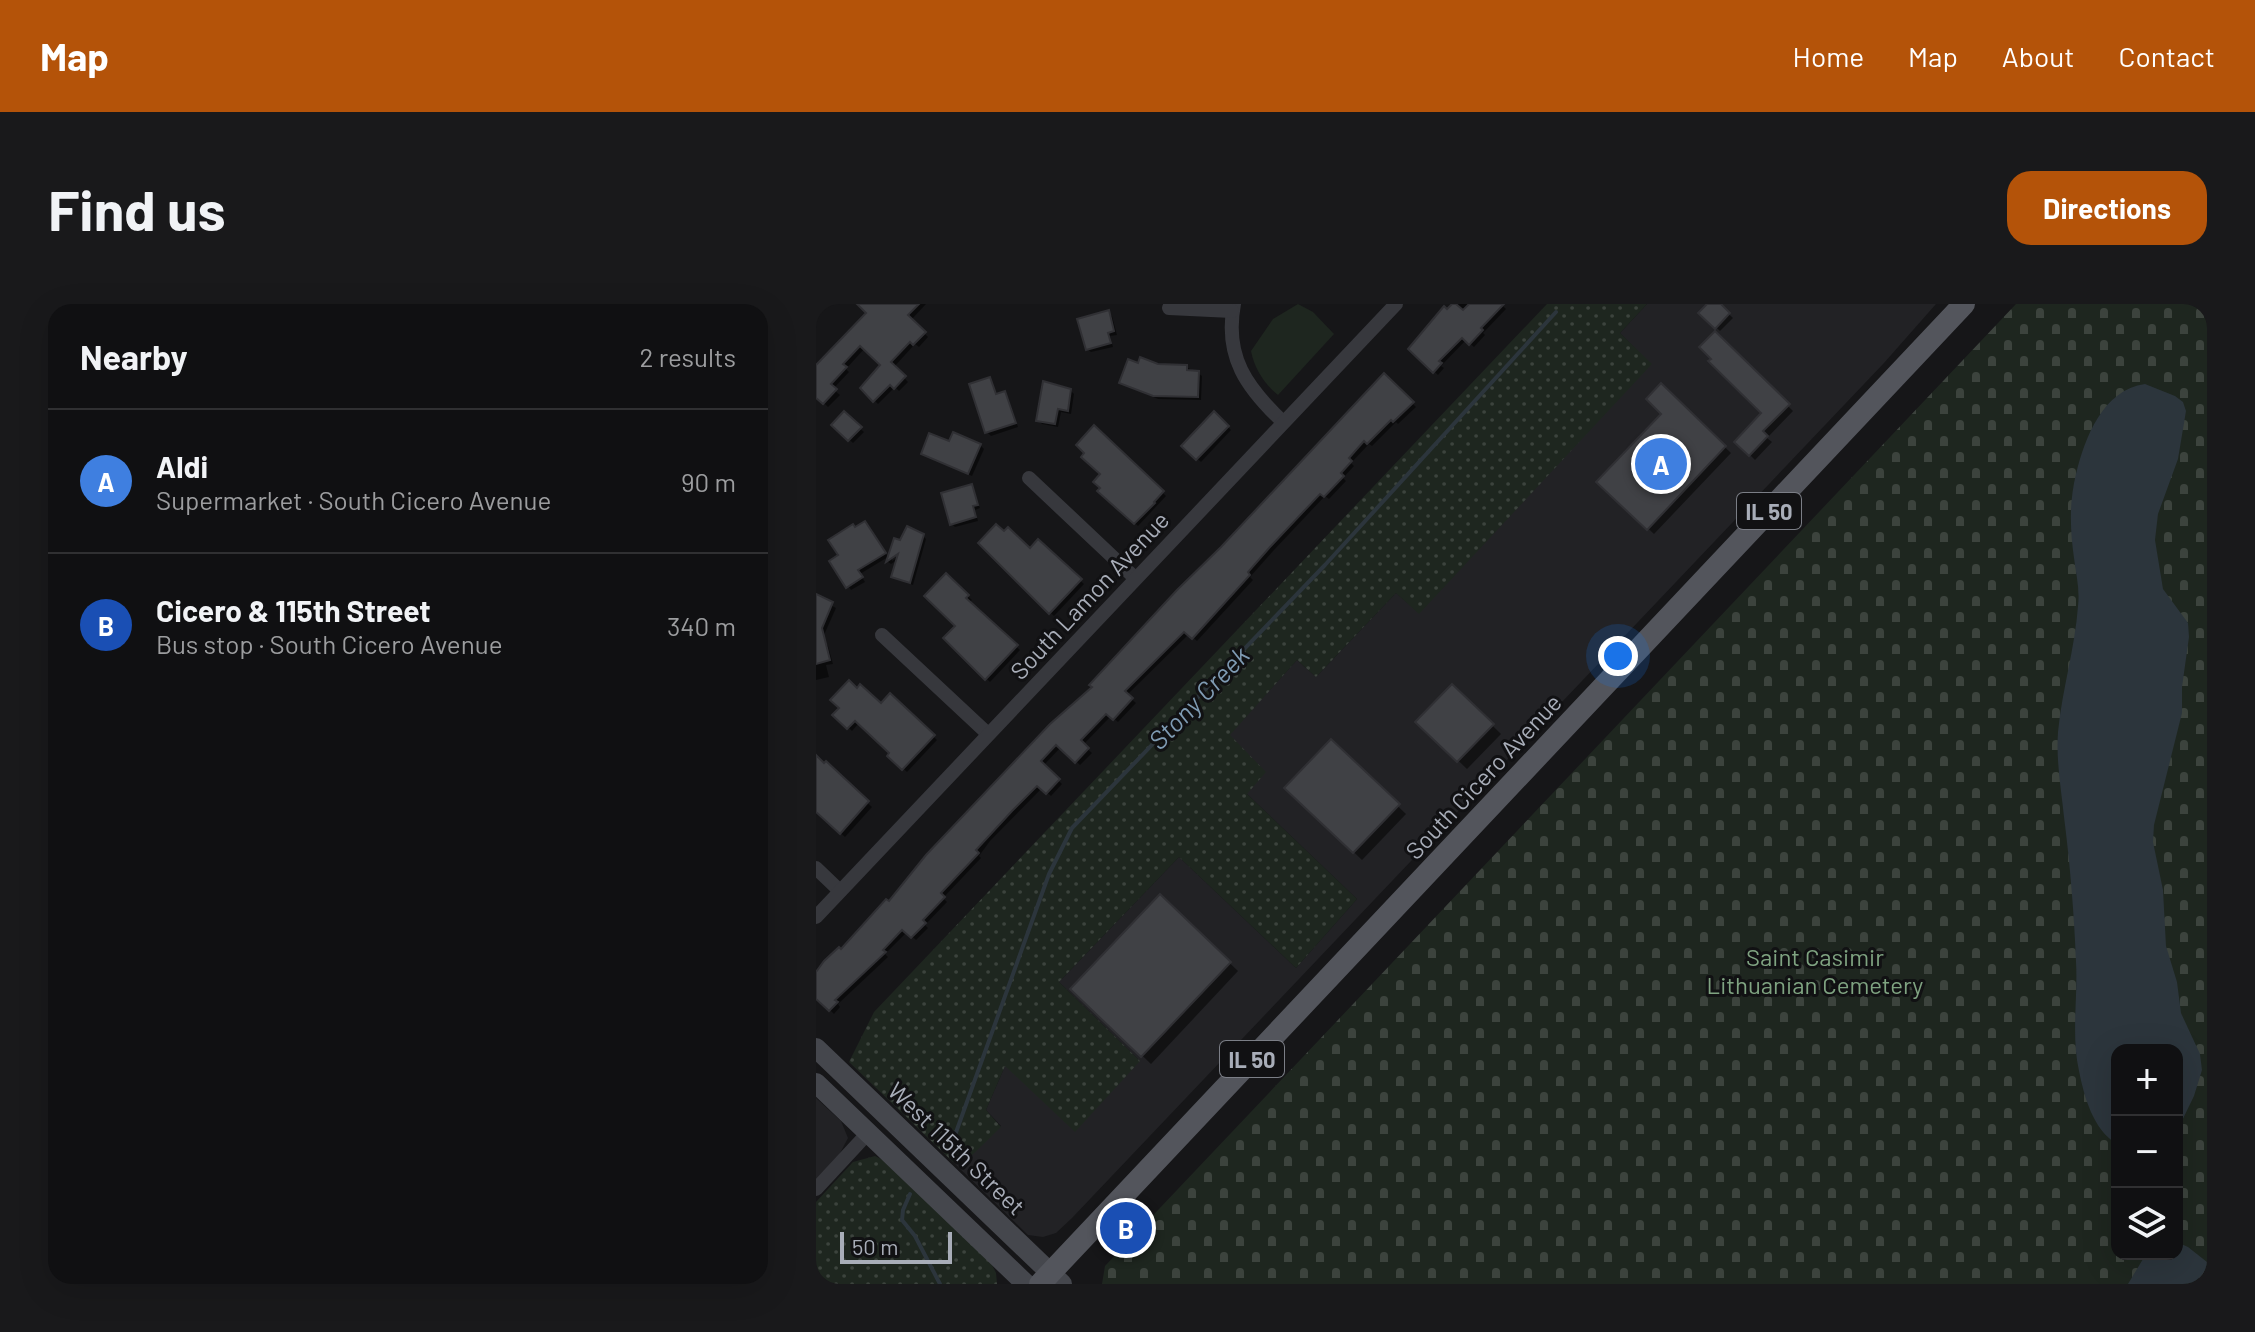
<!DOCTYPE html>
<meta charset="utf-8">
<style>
:root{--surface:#101012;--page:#19191b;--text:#f1f3f6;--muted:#9c9d9f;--line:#303032;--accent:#b45309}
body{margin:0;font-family:Barlow,sans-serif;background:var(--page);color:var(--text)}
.controls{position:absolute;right:24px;bottom:24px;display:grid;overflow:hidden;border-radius:16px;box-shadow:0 8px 32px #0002}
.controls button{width:72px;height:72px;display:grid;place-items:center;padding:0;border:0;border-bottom:2px solid var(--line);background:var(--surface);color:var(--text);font:40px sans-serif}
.scale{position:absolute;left:24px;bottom:20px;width:112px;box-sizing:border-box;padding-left:8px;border:4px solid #a8adb8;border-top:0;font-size:22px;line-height:28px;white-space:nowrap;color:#a8adb8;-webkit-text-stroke:6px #111113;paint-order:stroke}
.you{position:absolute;left:802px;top:352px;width:28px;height:28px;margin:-20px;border:6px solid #fff;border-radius:50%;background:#1a73e8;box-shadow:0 0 0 12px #1a73e833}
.badge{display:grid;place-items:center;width:52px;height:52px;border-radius:50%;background:var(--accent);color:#fff;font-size:26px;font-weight:700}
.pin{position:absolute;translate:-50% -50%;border:4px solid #fff;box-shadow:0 2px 8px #0006}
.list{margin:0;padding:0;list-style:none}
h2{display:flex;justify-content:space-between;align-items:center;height:104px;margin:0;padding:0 32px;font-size:34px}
h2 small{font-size:26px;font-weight:400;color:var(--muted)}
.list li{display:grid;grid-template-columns:52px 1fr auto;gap:24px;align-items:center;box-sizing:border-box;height:144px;padding:0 32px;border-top:2px solid var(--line)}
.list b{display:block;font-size:30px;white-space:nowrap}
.list p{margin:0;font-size:26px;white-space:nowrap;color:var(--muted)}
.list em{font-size:26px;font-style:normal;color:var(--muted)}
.icon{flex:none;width:44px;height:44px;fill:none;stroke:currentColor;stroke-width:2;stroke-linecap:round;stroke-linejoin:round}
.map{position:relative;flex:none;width:1391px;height:980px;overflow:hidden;border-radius:24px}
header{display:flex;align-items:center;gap:48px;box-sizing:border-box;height:112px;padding:0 40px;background:var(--accent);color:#fff}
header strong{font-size:38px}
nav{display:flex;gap:44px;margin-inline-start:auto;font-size:28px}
.intro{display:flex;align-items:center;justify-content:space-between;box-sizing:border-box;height:192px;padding:0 48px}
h1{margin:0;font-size:56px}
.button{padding:20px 36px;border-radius:24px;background:var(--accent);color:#fff;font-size:28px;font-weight:700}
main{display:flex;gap:48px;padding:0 48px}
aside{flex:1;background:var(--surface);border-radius:24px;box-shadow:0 8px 32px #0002}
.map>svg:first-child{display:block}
</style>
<header>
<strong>Map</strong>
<nav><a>Home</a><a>Map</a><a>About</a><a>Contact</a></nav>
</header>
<div class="intro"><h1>Find us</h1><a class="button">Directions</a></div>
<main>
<aside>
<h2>Nearby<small>2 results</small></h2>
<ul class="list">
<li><span class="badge" style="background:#3f7fe0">A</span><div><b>Aldi</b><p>Supermarket · South Cicero Avenue</p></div><em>90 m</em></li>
<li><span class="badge" style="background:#1a4fb4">B</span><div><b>Cicero &amp; 115th Street</b><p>Bus stop · South Cicero Avenue</p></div><em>340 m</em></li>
</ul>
</aside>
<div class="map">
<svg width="1391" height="980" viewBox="0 0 1391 980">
<defs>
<pattern id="grass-dots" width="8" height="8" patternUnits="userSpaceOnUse" patternTransform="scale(2)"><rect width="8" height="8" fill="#1e261f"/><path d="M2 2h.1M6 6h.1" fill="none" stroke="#3c433d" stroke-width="1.8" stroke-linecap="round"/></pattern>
<pattern id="cemetery-stones" width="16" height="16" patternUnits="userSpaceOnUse" patternTransform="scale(2)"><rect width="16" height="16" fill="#1e261f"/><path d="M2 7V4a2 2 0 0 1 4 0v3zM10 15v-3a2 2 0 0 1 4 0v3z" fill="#3c433d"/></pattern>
</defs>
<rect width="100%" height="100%" fill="#161618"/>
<g fill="#222225">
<polygon points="831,0 1120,0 1068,59 256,914 240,929 227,933 212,931 137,858 143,860 185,822 170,806 189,762 324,757 243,678 363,553 480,664 541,595 431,490 413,431 481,356 500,373 580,289 603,309 835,60 804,29"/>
<polygon points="0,794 25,817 32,834 22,853 0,876"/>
</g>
<g fill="url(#grass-dots)">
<polygon points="731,0 831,0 804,29 836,60 603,310 580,289 500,373 481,356 414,431 450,468 431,490 541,595 480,664 363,553 243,678 324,757 259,828 189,762 170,806 185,823 147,860 137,858 33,758 58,708"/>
<polygon points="59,852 69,857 175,959 180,969 181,980 0,980 0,898 37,858"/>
</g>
<path fill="url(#cemetery-stones)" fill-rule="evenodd" d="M1200 0H1391V980H286L289 962ZM1301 746H1361V950H1301Z"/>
<path fill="#1e261f" d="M482 0 497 8 518 30 462 91C449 81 438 64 435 47L457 15Z"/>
<g fill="#2c353c">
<path d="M1329 80 1359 92 1367 98 1370 107 1362 155 1342 210 1339 236 1347 285 1372 319 1373 333 1366 383V409L1338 521 1337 538 1347 586 1350 642 1361 678 1365 709 1384 750 1386 766 1378 792 1361 827V746H1301V840C1277 826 1268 792 1263 767 1255 731 1262 694 1260 658 1258 609 1254 560 1248 513 1245 484 1240 457 1242 428 1246 386 1259 344 1262 302 1264 286 1260 270 1258 254 1254 226 1253 198 1260 170 1269 133 1287 86 1329 80Z"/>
<polygon points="1361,938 1372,943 1391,958 1391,980 1312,980 1330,950 1361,950"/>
</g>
<g fill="#0007" fill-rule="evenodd">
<polygon points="50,0 110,0 95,16 112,33 103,43 99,40 78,63 92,78 83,87 79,83 62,100 46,84 67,61 49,44 30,65 33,68 17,85 24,91 12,103 0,91 0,61 53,9"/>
<polygon points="638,0 685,0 690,5 667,29 669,31 658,43 650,36 625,62 628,64 622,71 594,45"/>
<polygon points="893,0 902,0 917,14 904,27 885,9"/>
<polygon points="292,9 296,12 301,31 294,32 297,43 275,48 271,45"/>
<polygon points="899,30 977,107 951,134 956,138 939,156 921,138 948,109"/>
<polygon points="342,62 370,63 382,69 386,72 385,96 342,95 305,79"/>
<polygon points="568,72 600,103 582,120 580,118 556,142 553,140 535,159 538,162 527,174 530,177 513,195 509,192 458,246 434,273 437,276 381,337 373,330 311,391 320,399 302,418 295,412 267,441 276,449 264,461 245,443 227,462 246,480 235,492 226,484 174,537 163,552 165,554 127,594 131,598 109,621 112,624 100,636 91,628 69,650 72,653 22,700 24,703 18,710 0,692 0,670 73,600"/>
<polygon points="174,75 182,92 189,89 192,93 202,123 175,132 171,128"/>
<polygon points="845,82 915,149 838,230 783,178 847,110"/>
<polygon points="254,86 258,90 255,110 245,108 242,123 226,120 222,116"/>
<polygon points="28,110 48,128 37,139 17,121"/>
<polygon points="398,110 415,126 385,158 368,142"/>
<polygon points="278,124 350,192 322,222 284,187 286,170 271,149"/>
<polygon points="134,140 164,141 168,145 156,172 107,149"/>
<polygon points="155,183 164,204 159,206 162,217 139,223 136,220"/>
<polygon points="52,223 72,253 44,270 49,278 35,286 16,258 25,252 40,225"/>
<path d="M107 232 110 235 97 281 81 275 77 272 83 255 75 260 72 258 79 237 85 239ZM90 243 92 247 76 257V252Z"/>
<polygon points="222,238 268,280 238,312 164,239 214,247"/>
<polygon points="130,272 156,296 152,299 204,346 174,378 130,334 141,322"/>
<polygon points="0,293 20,304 8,331 0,327"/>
<polygon points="8,338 12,342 17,360 10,361 13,373 0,376 0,341"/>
<polygon points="636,382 685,430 651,465 602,418"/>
<polygon points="75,392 121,436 91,468 74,452 76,450 43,419 36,427 23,414 65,402"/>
<polygon points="515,438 590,510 546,556 471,484"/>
<polygon points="0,453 56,503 29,533 0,507"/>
<polygon points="344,593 422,667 335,760 257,685"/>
</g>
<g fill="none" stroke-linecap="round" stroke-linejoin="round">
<g stroke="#2c353c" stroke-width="4">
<polyline points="134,845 233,570 256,524 509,261 740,8"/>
<polyline points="94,890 87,906 86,916 99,932 124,980"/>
</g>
</g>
<g fill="#404145" stroke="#303034" stroke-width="2">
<polygon points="41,0 103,0 92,11 110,28 97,41 94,38 75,58 90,72 78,85 74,81 57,98 44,84 64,61 44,42 27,60 31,63 15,80 21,85 7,100 0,94 0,61 50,9"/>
<polygon points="636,0 640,0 647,6 653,0 688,0 665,24 667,26 653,41 646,34 623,57 626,59 617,69 592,45 628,2 631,5"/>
<polygon points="891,0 905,0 914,9 899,25 882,9"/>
<polygon points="293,6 298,27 292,29 295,39 270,46 261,15"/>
<polygon points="899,27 974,100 947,127 952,132 933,152 918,138 945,109 892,57 895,55 883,43"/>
<polygon points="324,53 342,60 371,61 371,66 383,67 382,93 337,92 303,79 312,55 322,59"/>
<polygon points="568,69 598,98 577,118 575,116 551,140 548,137 533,154 536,157 525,169 528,172 508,193 504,190 454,243 432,268 434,271 376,335 368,328 309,387 317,394 297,416 290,410 265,436 273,444 259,459 240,441 225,457 244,475 230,490 221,482 196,507 160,546 163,549 125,589 129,593 107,616 110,619 95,634 86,626 67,646 70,648 19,696 22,698 13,707 0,695 0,668 8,657 23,643 25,645 70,595 73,597 110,551 234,420 276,383 273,381 361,286 405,243"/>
<polygon points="174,73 180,90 189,87 200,119 169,129 153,80"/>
<polygon points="227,77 255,85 252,107 242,105 239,120 220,117"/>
<polygon points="845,79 910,142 831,226 780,178 845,110 830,95"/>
<polygon points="28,107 46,123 32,137 15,121"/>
<polygon points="398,107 413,122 380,156 365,142"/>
<polygon points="278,121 348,187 338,198 339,199 318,220 281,187 284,184 277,178 284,170 265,153 268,149 260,141"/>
<polygon points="137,128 165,140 152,170 105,150 113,129 133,137"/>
<polygon points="156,180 162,201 157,202 160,213 134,221 125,189"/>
<polygon points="49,217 70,249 42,266 47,273 30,284 13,257 22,251 12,236 37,220 39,223"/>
<polygon points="180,220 188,227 192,223 214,244 222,235 266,275 233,310 162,239"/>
<polygon points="91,222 108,230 94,279 75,273 82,250 70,258 78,234 84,236"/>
<polygon points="130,269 153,291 150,294 202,341 169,376 127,334 139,322 108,292"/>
<polygon points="0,290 17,298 6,324 14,356 0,360"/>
<polygon points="33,376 41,384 44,380 65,399 74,389 119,431 86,466 71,452 73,449 39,417 31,425 16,411 23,404 14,396"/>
<polygon points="636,380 678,420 641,458 599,418"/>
<polygon points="515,435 584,500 537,549 468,484"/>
<polygon points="0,451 8,459 10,457 53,497 24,530 0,508"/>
<polygon points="344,590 415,658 325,753 254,685"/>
</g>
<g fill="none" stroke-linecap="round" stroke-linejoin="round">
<g stroke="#37383d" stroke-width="14">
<path d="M418 0C408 53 431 84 467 118"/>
<polyline points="353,4 416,7"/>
<polyline points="213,174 319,274"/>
<polyline points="66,331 172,430"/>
<polyline points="0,564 24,587"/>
<polyline points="0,613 580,0"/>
<polyline points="0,885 52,829"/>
</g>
<g stroke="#45474d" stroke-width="20">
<polyline points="0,744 246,980"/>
<polyline points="0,779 210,980"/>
</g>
<polyline stroke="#53555c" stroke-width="22" points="224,980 1148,0"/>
</g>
<g text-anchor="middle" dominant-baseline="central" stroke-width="6" stroke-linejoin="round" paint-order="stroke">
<g fill="#111113" stroke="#7b7e86" stroke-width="2">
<rect x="921" y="189" width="64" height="36" rx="6"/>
<rect x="404" y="737" width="64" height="36" rx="6"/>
</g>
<g font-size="22" font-weight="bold" fill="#a8adb8">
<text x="953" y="207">IL 50</text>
<text x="436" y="755">IL 50</text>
</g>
<g font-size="24" fill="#a8adb8" stroke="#111113">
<text transform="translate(273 291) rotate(-47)">South Lamon Avenue</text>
<text transform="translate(667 472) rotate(-47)">South Cicero Avenue</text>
<text transform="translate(141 844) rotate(44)">West 115th Street</text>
</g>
<g font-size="24" fill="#7fa381" stroke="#111113">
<text x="999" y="652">Saint Casimir<tspan x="999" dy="28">Lithuanian Cemetery</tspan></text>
</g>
<g font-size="26" font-style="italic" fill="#7f9bb3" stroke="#111113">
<text transform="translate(382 393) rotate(-46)">Stony Creek</text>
</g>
</g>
</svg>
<div class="controls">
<button>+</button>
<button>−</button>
<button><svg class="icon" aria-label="layers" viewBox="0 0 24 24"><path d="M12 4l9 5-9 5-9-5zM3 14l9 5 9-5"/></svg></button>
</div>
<div class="scale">50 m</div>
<div class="you"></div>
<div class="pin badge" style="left:845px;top:160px;background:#3f7fe0">A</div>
<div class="pin badge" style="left:310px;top:924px;background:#1a4fb4">B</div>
</div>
</main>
